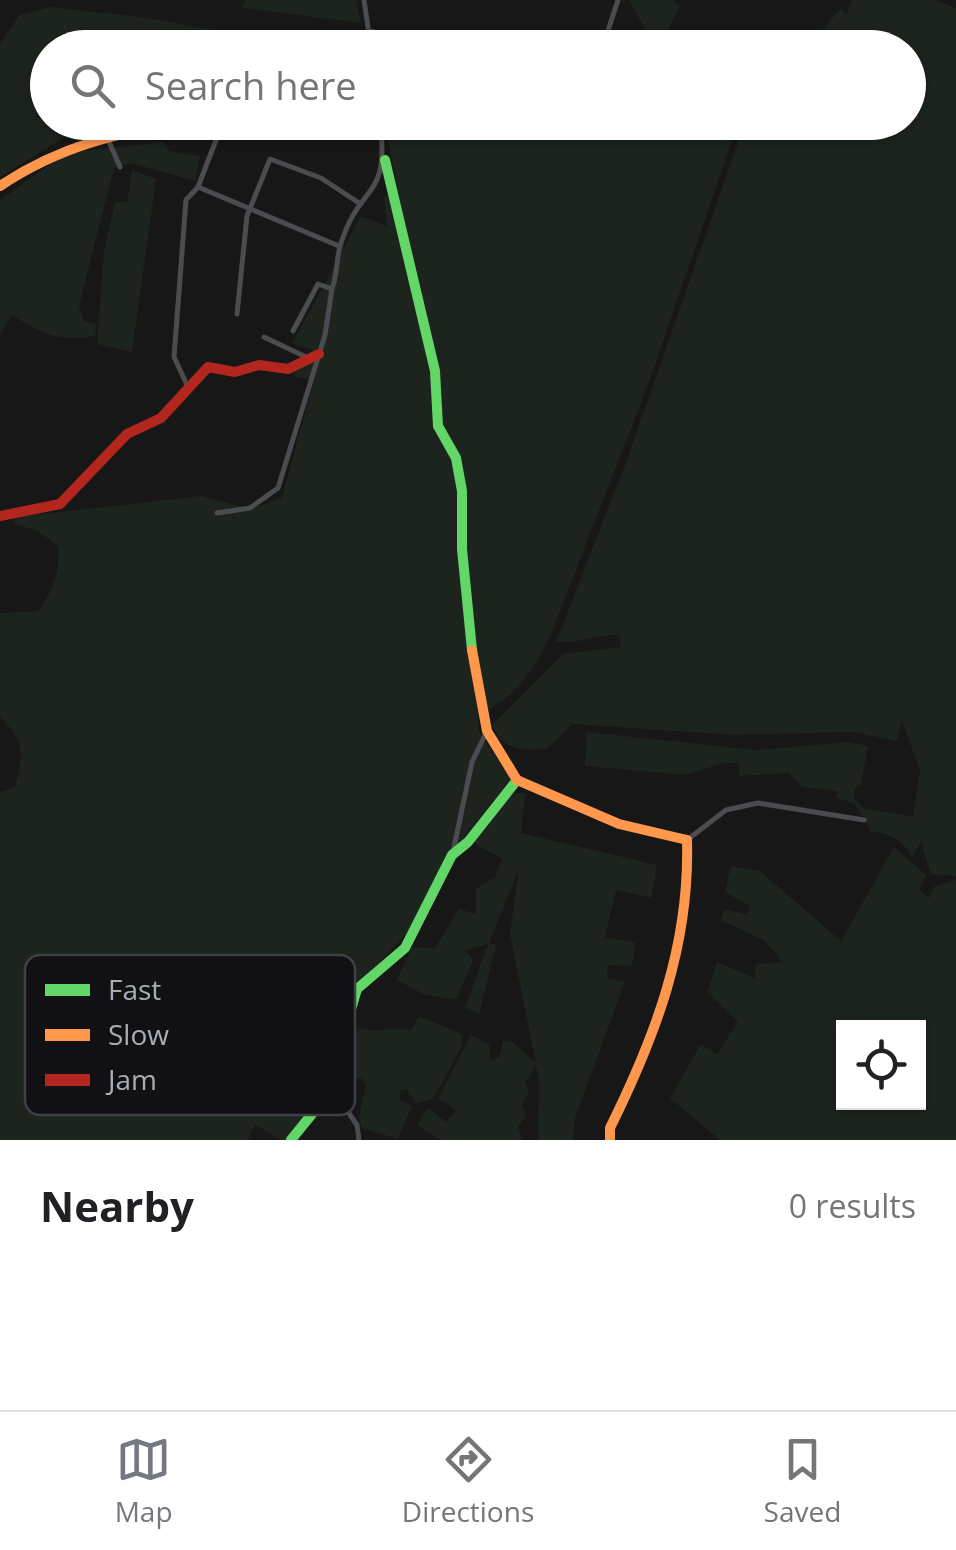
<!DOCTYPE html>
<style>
:root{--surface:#fff;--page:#f2f2f2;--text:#202124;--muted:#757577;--line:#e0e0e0;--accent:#757880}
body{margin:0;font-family:"Open Sans",sans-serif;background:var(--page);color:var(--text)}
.controls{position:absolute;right:30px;bottom:30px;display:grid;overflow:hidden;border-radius:0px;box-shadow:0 2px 8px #0004}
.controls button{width:90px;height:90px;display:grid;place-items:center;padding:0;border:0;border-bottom:2px solid var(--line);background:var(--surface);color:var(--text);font:50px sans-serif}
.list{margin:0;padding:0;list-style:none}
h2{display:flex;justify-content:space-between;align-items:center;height:130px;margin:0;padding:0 40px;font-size:42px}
h2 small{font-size:32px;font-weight:400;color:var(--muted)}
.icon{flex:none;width:55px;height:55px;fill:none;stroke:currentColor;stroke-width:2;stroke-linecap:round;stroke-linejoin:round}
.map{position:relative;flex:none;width:956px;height:1140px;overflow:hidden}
.search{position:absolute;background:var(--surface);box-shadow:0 2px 8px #0004;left:30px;right:30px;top:30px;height:110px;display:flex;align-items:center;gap:25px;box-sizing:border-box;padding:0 35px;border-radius:55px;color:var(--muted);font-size:38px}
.sheet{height:270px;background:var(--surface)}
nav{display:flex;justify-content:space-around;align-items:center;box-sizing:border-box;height:140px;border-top:2px solid var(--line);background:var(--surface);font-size:28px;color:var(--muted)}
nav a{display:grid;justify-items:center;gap:5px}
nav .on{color:var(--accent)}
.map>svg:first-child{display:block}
</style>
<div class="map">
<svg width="956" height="1140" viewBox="0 0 956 1140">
<rect width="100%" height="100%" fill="#171717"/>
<g fill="#1d241e" fill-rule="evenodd">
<polygon points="245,0 356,0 361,23 242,8"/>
<polygon points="629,0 673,0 680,6 665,36 651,39"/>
<path d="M852 0H935L956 8V876L931 874 921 842 912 857C904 841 888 832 871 832L854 803 836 798 838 791 802 787 789 773 740 776 738 763H723L686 775 585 766 587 732 755 750 848 742 868 746 861 785 855 788 854 797 863 808 913 817 920 771 902 720 897 741 854 732 734 735 572 724 547 749C519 750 505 751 492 725L563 654 621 647 619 635C596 634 579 644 556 642L627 460 745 123 908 122V48L832 47 834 39 826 47H798L820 32 841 8 846 15Z"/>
<polygon points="51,7 148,18 311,47 48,48 48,122 147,123 63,138 0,177 0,43 20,15"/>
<path d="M385 123H546L560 137 567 123H738L649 382 551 634C535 669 515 699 479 714L478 730 511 779 451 853 435 880 418 922 356 987 330 1062 329 1091 289 1140H280L255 1124 248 1140H0V792L15 787C24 754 25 741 0 717V613L38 611C54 589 60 573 58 546L38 531 12 523 16 517 200 496 251 509 282 498 314 380 295 377 292 369 313 350 292 344 361 216 387 226 384 197 388 195 394 218 403 217Z"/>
<path d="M163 142 169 151 200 156 195 181 131 163 114 168 79 306 84 321 97 324 95 336C61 342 40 334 12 315L0 335V200L66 153Z"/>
<polygon points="132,170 156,179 132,352 97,344 104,252 115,202 127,202"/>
<path d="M511 793H525L521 833 657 865 651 898 616 890 605 937 635 943 632 966 608 965 607 978 625 982 575 1118 573 1140H539C536 1115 543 1090 536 1066L525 1082 529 1091 522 1105 526 1116 518 1127 522 1140H441L417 1125 428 1108 446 1122 456 1110 438 1098 471 1035 489 1044 491 1061 499 1058 503 1041 510 1040 536 1063 510 934 519 868 489 943 496 945 479 1014 465 1008 488 944 465 950 473 960 456 1000 425 995 397 980 412 947 435 948 459 909 476 914V889L495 877 502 859 472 842Z"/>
<path d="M894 847 926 875 919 890 929 898 935 886 956 880V1140H720L670 1098 701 1044 717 1055 738 1021 707 992 717 962 755 978 756 964 782 962 765 941 721 920 724 909 746 914 750 906 725 892 731 866 760 871 841 941ZM844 1028H918V1102H844Z"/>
<path d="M419 1016 462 1034V1046L433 1099 416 1104 407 1089 401 1090 399 1099 412 1106 398 1139 362 1128 359 1117 366 1084 361 1078H347L344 1093 338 1091V1064L353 1026C372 1036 390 1024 411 1031Z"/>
</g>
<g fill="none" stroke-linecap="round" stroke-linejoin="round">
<g stroke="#4b4c50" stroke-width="5">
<polyline points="364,0 371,48"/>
<polyline points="369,31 455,48"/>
<polyline points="604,43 618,0"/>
<polyline points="249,122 303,122"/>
<polyline points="107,137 120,167"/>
<polyline points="198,187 223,122"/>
<polyline points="237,314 247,216 270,159 321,178 359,203"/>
<path d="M293 331 318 284 332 289C338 273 336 257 341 243 361 181 390 201 380 122"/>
<polyline points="264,337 306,357"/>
<polyline points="187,385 174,357 186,200 198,187 339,246"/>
<polyline points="217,513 250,508 278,488 325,335 332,289"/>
<polyline points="687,840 726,810 758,803 864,820"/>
<polyline points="453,852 472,762 487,731"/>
<polyline points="335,1093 357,1125 359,1140"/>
</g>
<g stroke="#63d668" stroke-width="10">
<polyline points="385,160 435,371 438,426 456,458 462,491 462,549 472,650"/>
<polyline points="291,1140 329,1093 335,1093 334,1067 357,989 405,948 452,855 468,842 517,780"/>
</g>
<g stroke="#ff974d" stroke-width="10">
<path d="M0 186C58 147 120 131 189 122"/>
<polyline points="472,650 487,731 517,780"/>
<path d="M517 780 619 824 687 840C690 945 656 1035 610 1128V1140"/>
</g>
<polyline stroke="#b3261e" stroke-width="10" points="0,516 60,504 127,434 161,418 208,367 235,372 259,365 288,369 319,354"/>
</g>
<rect x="25" y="955" width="330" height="160" rx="15" fill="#111113" stroke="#3e4045" stroke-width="2.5"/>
<rect x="45" y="984" width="45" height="12" fill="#63d668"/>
<rect x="45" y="1029" width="45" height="12" fill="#ff974d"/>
<rect x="45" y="1074" width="45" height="12" fill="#b3261e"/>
<g font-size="28" fill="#a8adb8">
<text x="108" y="1000">Fast</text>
<text x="108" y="1045">Slow</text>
<text x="108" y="1090">Jam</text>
</g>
</svg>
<div class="controls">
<button><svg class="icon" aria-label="locate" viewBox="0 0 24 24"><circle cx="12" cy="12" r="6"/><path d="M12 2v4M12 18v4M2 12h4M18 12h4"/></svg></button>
</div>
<div class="search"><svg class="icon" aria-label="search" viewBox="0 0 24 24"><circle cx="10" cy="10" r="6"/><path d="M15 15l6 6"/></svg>Search here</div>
</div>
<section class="sheet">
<h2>Nearby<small>0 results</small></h2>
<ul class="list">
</ul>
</section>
<nav>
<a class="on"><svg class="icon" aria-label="map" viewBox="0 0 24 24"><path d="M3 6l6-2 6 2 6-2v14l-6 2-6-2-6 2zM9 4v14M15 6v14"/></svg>Map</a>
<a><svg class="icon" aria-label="directions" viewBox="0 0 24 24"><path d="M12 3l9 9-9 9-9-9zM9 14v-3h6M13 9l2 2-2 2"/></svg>Directions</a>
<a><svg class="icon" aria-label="saved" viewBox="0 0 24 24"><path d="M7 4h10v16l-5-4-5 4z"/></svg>Saved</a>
</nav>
